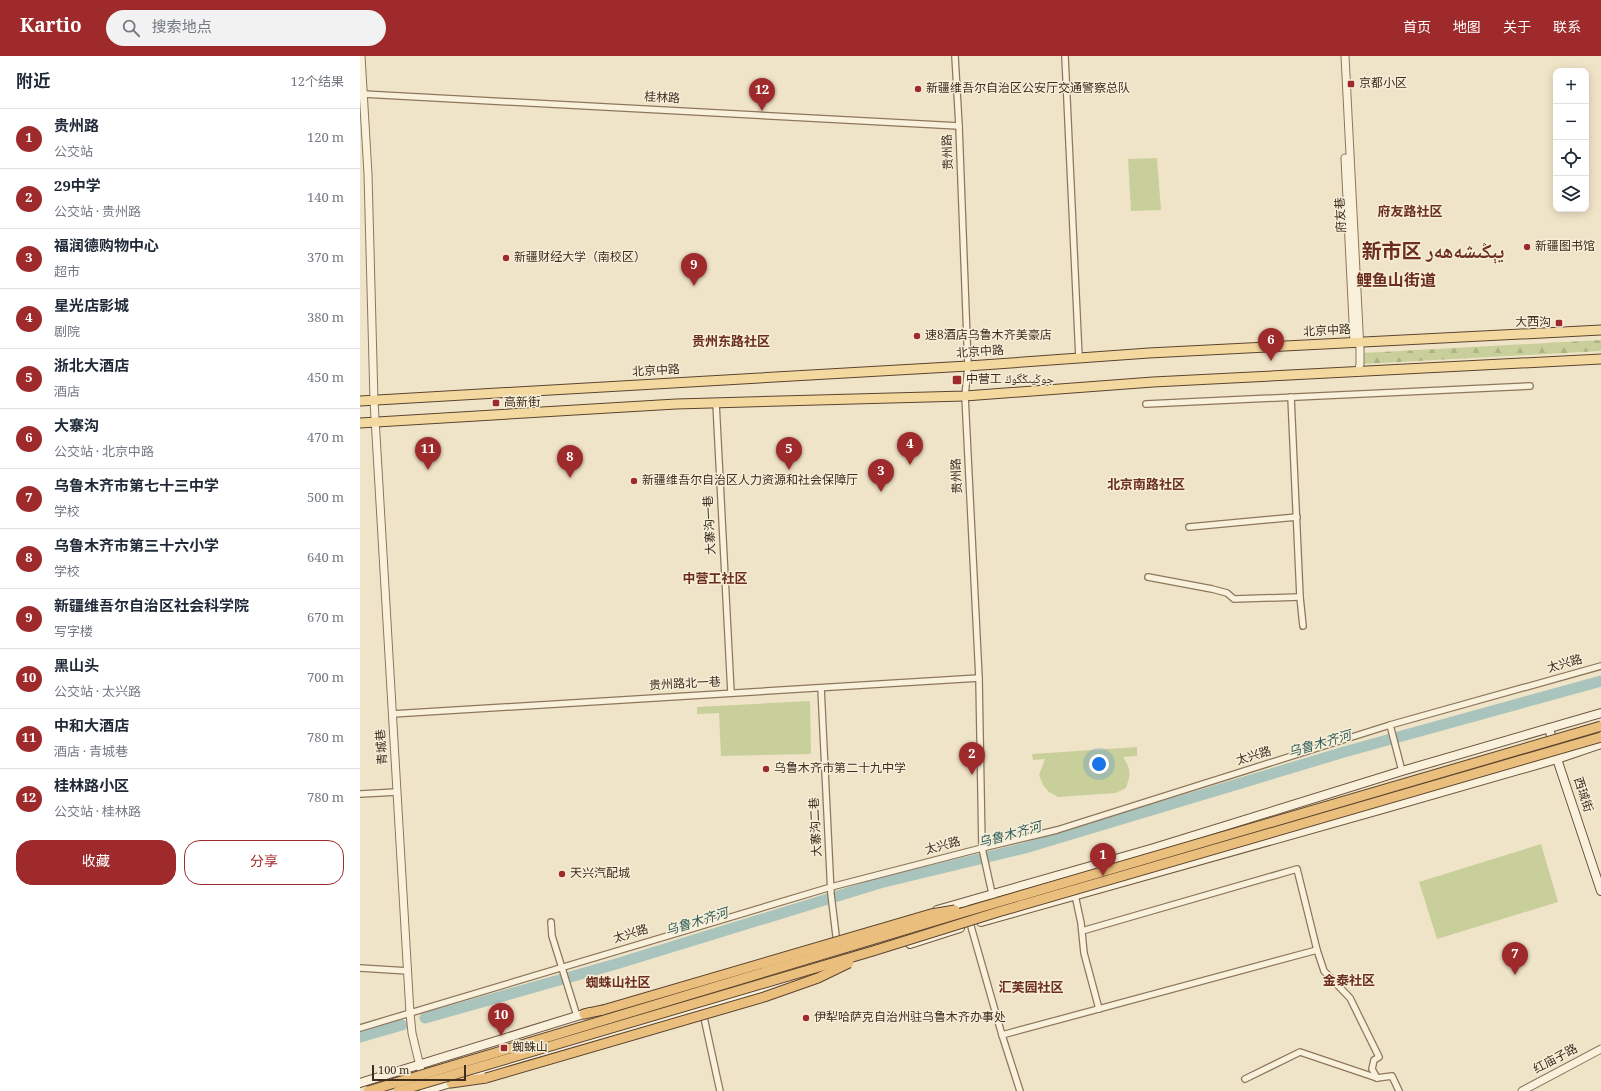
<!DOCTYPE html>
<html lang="zh">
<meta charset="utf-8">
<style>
:root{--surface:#fff;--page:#f2f2f3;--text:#1f2937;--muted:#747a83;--line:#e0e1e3;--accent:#9e2a2b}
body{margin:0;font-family:Georgia,"Noto Naskh Arabic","Noto Sans SC",serif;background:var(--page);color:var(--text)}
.controls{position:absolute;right:12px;top:12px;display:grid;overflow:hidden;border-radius:8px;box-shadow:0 2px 10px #0003}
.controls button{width:36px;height:36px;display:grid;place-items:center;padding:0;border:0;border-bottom:1px solid var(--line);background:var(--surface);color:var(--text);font:20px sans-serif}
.scale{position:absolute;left:12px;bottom:10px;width:94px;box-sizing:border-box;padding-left:4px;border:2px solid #3d2e20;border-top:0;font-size:11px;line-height:14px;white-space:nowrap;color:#3d2e20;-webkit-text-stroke:3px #f7eed8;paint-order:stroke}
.you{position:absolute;left:739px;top:708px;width:14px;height:14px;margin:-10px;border:3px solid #fff;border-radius:50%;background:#1a73e8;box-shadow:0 0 0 6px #1a73e833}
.badge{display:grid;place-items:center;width:26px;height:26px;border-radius:50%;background:var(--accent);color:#fff;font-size:13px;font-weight:700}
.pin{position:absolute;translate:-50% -33px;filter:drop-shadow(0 1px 2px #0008)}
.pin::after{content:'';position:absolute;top:21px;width:14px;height:12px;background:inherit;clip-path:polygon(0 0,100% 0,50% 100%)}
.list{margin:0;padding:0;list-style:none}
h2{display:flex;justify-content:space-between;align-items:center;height:52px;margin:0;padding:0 16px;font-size:17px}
h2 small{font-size:13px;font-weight:400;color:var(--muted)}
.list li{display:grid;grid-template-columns:26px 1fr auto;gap:12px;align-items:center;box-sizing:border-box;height:60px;padding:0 16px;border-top:1px solid var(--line)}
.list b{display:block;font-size:15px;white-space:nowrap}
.list p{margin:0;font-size:13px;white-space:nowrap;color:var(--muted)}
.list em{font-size:13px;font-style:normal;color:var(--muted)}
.actions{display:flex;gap:8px;padding:12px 16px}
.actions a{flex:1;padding:9px 0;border:1px solid var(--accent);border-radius:16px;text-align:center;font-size:14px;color:var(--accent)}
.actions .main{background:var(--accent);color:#fff}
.icon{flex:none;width:22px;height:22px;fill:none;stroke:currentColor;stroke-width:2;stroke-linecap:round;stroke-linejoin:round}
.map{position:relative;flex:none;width:1241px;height:1035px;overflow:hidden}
header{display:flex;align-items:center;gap:24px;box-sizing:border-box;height:56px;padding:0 20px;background:var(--accent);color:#fff}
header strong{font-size:19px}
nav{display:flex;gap:22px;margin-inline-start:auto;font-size:14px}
.search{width:280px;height:36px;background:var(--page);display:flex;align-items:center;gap:10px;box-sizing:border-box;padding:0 14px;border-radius:22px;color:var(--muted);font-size:15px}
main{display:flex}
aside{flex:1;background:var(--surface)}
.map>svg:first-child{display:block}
</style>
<header>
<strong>Kartio</strong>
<div class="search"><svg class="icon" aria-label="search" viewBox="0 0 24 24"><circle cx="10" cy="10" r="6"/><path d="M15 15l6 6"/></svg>搜索地点</div>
<nav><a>首页</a><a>地图</a><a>关于</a><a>联系</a></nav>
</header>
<main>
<aside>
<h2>附近<small>12个结果</small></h2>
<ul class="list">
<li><span class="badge">1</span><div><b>贵州路</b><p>公交站</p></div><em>120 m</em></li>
<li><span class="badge">2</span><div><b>29中学</b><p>公交站 · 贵州路</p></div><em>140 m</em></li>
<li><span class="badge">3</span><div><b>福润德购物中心</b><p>超市</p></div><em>370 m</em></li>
<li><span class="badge">4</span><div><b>星光店影城</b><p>剧院</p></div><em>380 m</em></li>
<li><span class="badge">5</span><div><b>浙北大酒店</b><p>酒店</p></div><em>450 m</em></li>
<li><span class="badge">6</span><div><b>大寨沟</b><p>公交站 · 北京中路</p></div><em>470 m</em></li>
<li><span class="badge">7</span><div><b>乌鲁木齐市第七十三中学</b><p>学校</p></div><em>500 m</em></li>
<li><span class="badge">8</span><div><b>乌鲁木齐市第三十六小学</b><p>学校</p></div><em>640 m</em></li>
<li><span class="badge">9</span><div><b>新疆维吾尔自治区社会科学院</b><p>写字楼</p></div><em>670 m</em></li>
<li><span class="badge">10</span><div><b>黑山头</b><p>公交站 · 太兴路</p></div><em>700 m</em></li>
<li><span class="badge">11</span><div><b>中和大酒店</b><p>酒店 · 青城巷</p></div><em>780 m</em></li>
<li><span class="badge">12</span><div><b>桂林路小区</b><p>公交站 · 桂林路</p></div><em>780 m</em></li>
</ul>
<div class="actions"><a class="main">收藏</a><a>分享</a></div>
</aside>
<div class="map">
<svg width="1241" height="1035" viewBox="0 0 1241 1035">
<defs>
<pattern id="forest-firs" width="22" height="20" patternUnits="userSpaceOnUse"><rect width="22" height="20" fill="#c9cf9b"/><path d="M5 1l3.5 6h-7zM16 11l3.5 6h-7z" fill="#aeb285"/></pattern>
</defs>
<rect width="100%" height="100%" fill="#f0e4c8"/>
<polygon fill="url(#forest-firs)" points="1241,284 1241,295 1003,308 1003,297"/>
<g fill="#c9cf9b">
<polygon points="797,102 801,154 771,155 768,103"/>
<polygon points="450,645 451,698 361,700 359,657 337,658 337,651"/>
<path d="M777 691V700L763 701C771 713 771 718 766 732L756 737 698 741 689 736 683 729 679 719 685 703 673 704 672 698Z"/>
<polygon points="1181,788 1198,846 1077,883 1059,826"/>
</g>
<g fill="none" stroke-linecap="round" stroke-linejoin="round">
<g stroke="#a9c4bc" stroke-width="11">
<polyline points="65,962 256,908 520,827 665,792 984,696 1241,625"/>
<polyline points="0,981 42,969"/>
</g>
<g stroke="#8d765c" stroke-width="8">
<g id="minor">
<polyline points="595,0 599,70 608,310 605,340 619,622 622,792 633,842"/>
<polyline points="705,0 719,302"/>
<polyline points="3,38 599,70"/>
<polyline points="931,341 940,541 943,570"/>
<polyline points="356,347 371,637"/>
<polyline points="786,348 1170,330"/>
<polyline points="829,471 937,461"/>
<polyline points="788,521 852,533 867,537 874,543 940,541"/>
<polyline points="461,632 471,838 477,888"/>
<polyline points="32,658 619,622"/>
<polyline points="1030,669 1042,715"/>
<polyline points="0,738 37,736"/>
<polyline points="715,839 721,867 724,897 739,953"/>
<polyline points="604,846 642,979 660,1035"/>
<polyline points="191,866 192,880 217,960"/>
<polyline points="722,875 937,813 957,894 964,915 990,942 1019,1001 1014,1004 1012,1013 1017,1022"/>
<polyline points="0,912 48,915"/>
<polyline points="343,957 360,1035"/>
<polyline points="0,972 471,831 622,792 697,774 1030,669 1241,610"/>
<polyline points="642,979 957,894"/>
<polyline points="885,1023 940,996 1017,1022 1032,1020 1039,1035"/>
</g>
</g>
<g stroke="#8d765c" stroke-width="9">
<g id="tertiary">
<polyline points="1,0 8,118 14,345 50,957 52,977 63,1023"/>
<polyline points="985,0 1000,294 1000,308 998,316"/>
<polyline points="985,102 994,286"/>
<polyline points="1162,1035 1241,993"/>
</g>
</g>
<g stroke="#6f573f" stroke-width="10">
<g id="secondary">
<polyline points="1189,672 1197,703 1241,835"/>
<polyline points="577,854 794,792 1042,715 1241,657"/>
<polyline points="621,866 1023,753 1197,703 1241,688"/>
<polyline points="550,888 600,872"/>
<polyline points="110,1021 395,937 468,913"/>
<polyline points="0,1027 230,956"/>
<polyline points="64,1035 97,1025"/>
</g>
</g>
<g stroke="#5b4430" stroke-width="11">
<g id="primary">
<polyline points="0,345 608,310 789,297 1241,274"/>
<polyline points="0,367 316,348 605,340 793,326 1241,303"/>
</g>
</g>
<g stroke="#5b4430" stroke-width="11">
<g id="trunk">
<polyline points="224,958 243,954"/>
<polyline points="91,1027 126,1022"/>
</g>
</g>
<use href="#minor" stroke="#faf1dc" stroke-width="5.5"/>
<use href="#tertiary" stroke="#faf1dc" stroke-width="7"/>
<use href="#secondary" stroke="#faf1dc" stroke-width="8"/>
<use href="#primary" stroke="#f3d9a0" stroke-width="9"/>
<use href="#trunk" stroke="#eabe7c" stroke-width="9"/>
<g stroke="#5b4430" stroke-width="11" stroke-linecap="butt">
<g id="trunk-bridge">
<polyline points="243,954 571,858 595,854"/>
<polyline points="126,1022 404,941 458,922 489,907"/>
<polyline points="8,1035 608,855 1241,670"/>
<polyline points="38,1035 513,895 638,856 1241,681"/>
</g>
</g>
<use href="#trunk-bridge" stroke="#eabe7c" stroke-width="9"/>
</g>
<g fill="#9e2a2b" stroke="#f7eed8" stroke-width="1.5">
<rect x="987" y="24" width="8" height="8" rx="2"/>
<circle cx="558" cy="33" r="4"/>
<circle cx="1167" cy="191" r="4"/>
<circle cx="146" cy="202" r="4"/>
<rect x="1195" y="263" width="8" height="8" rx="2"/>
<circle cx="557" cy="280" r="4"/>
<rect x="592" y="319" width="10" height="10" rx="2"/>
<rect x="132" y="343" width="8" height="8" rx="2"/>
<circle cx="274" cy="425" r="4"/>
<circle cx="406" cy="713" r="4"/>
<circle cx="202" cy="818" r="4"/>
<circle cx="446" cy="962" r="4"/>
<rect x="140" y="988" width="8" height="8" rx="2"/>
</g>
<g text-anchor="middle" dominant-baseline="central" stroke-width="3" stroke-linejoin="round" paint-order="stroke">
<g font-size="12" fill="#3d2e20" stroke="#f7eed8" text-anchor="start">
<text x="999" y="28">京都小区</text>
<text x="566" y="33">新疆维吾尔自治区公安厅交通警察总队</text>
<text x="1175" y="191">新疆图书馆</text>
<text x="154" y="202">新疆财经大学（南校区）</text>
<text x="1191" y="267" text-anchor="end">大西沟</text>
<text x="565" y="280">速8酒店乌鲁木齐美豪店</text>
<text x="606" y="324">中营工 جوڭيىڭگوڭ</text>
<text x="144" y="347">高新街</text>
<text x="282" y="425">新疆维吾尔自治区人力资源和社会保障厅</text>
<text x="414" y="713">乌鲁木齐市第二十九中学</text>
<text x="210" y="818">天兴汽配城</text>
<text x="454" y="962">伊犁哈萨克自治州驻乌鲁木齐办事处</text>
<text x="152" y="992">蜘蛛山</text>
</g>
<g font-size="12" fill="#3d2e20" stroke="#f7eed8">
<text transform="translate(302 43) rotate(3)">桂林路</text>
<text transform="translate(589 96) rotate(-92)">贵州路</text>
<text transform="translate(982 159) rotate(-93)">府友巷</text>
<text transform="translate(967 276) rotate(-3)">北京中路</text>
<text transform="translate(620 297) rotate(-4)">北京中路</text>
<text transform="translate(296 316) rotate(-3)">北京中路</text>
<text transform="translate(598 420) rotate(-93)">贵州路</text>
<text transform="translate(351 469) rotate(-93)">大寨沟一巷</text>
<text transform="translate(1205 609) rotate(-16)">太兴路</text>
<text transform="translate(325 629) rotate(-3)">贵州路北一巷</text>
<text transform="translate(23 691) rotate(-94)">青城巷</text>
<text transform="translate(894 701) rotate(-17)">太兴路</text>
<text transform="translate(1222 739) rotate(72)">西珹街</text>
<text transform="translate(457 771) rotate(-93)">大寨沟二巷</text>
<text transform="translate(583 791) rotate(-15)">太兴路</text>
<text transform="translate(271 879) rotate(-17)">太兴路</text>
<text transform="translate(1196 1004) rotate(-28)">红庙子路</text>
</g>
<g font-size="13" font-weight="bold" fill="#6b2e1e" stroke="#f7eed8">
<text x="1050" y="157">府友路社区</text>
<text x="371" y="287">贵州东路社区</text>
<text x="786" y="430">北京南路社区</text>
<text x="355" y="524">中营工社区</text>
<text x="989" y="926">金泰社区</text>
<text x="258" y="928">蜘蛛山社区</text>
<text x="671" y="933">汇芙园社区</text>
</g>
<g font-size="13" font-style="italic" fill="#2f5d5a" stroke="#f7eed8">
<text transform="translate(960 689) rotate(-16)">乌鲁木齐河</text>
<text transform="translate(650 780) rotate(-15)">乌鲁木齐河</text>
<text transform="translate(337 867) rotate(-17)">乌鲁木齐河</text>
</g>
<g font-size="16" font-weight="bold" fill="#6b2e1e" stroke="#f7eed8">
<text x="1036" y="226">鲤鱼山街道</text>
</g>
<g font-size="20" font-weight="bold" fill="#6b2e1e" stroke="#f7eed8">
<text x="1073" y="198">新市区 يېڭىشەھەر</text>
</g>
</g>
</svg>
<div class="controls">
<button>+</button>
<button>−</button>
<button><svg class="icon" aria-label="locate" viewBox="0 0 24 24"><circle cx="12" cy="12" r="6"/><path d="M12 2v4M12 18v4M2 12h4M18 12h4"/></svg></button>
<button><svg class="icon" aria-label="layers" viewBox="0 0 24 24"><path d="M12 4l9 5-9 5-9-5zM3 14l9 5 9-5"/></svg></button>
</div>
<div class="scale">100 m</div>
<div class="you"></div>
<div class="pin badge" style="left:743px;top:820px">1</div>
<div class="pin badge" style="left:612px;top:719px">2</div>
<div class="pin badge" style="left:521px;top:436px">3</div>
<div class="pin badge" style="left:550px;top:409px">4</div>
<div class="pin badge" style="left:429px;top:414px">5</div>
<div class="pin badge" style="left:911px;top:305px">6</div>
<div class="pin badge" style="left:1155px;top:919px">7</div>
<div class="pin badge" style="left:210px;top:422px">8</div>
<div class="pin badge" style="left:334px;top:230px">9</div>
<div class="pin badge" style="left:141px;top:980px">10</div>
<div class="pin badge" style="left:68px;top:414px">11</div>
<div class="pin badge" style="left:402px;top:55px">12</div>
</div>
</main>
